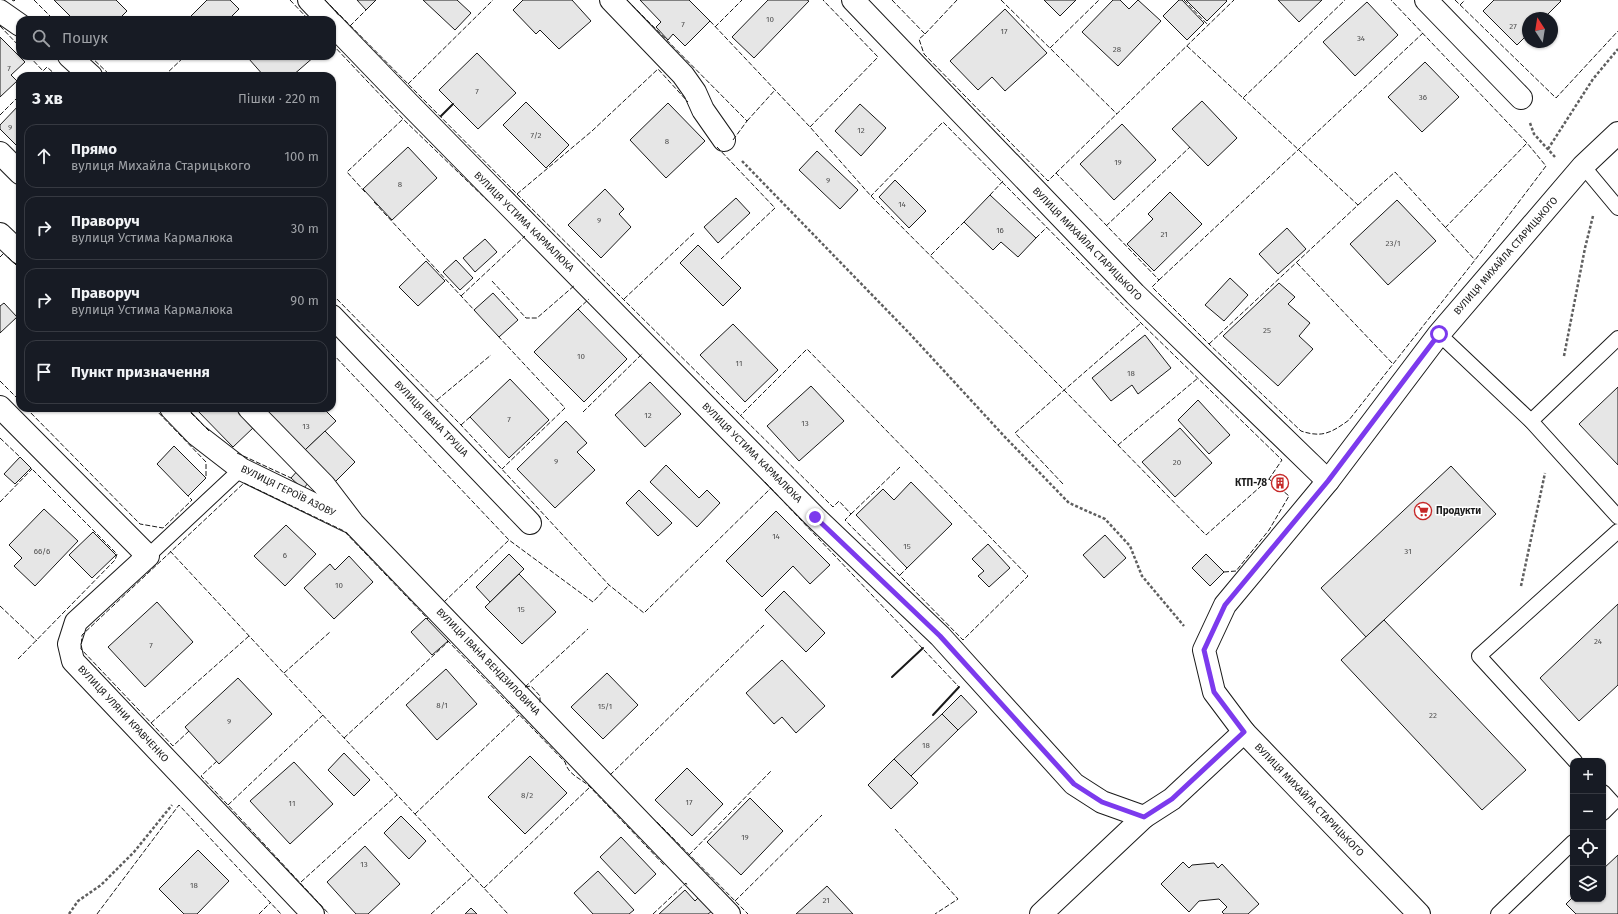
<!DOCTYPE html>
<html lang="uk">
<meta charset="utf-8">
<style>
:root{--surface:#171b24;--page:#20242c;--text:#f1f3f6;--muted:#9ea1a6;--line:#363941}
body{margin:0;font-family:"Fira Sans",sans-serif;background:var(--page);color:var(--text)}
.controls{position:absolute;right:12px;bottom:12px;display:grid;overflow:hidden;border-radius:8px;box-shadow:0 1px 3px #0004}
.controls button{width:36px;height:36px;display:grid;place-items:center;padding:0;border:0;border-bottom:1px solid var(--line);background:var(--surface);color:var(--text);font:20px sans-serif}
.compass{position:absolute;left:1522px;top:12px;width:36px;height:36px;border-radius:50%;background:var(--surface);box-shadow:0 1px 3px #0004;rotate:348deg}
.stop{position:absolute;width:12px;height:12px;margin:-9px;border:3px solid #7c3aed;border-radius:50%;background:#fff}
.stop.end{background:#7c3aed;border-color:#fff;box-shadow:0 1px 4px #0008}
.list{margin:0;padding:0;list-style:none}
h2{display:flex;justify-content:space-between;align-items:center;height:52px;margin:0;padding:0 16px;font-size:17px}
h2 small{font-size:13px;font-weight:400;color:var(--muted)}
.list li{display:grid;grid-template-columns:26px 1fr auto;gap:12px;align-items:center;box-sizing:border-box;height:64px;margin:0 8px 8px;padding:0 8px;border:1px solid var(--line);border-radius:12px}
.list b{display:block;font-size:15px;white-space:nowrap}
.list p{margin:0;font-size:13px;white-space:nowrap;color:var(--muted)}
.list em{font-size:13px;font-style:normal;color:var(--muted)}
.icon{flex:none;width:22px;height:22px;fill:none;stroke:currentColor;stroke-width:2;stroke-linecap:round;stroke-linejoin:round}
.map{position:relative;flex:none;width:1618px;height:914px;overflow:hidden}
.search{position:absolute;background:var(--surface);box-shadow:0 1px 3px #0004;left:16px;top:16px;width:320px;height:44px;display:flex;align-items:center;gap:10px;box-sizing:border-box;padding:0 14px;border-radius:12px;color:var(--muted);font-size:15px}
.panel{position:absolute;background:var(--surface);box-shadow:0 1px 3px #0004;left:16px;top:72px;width:320px;height:340px;border-radius:12px}
.map>svg:first-child{display:block}
</style>
<div class="map">
<svg width="1618" height="914" viewBox="0 0 1618 914">
<rect width="100%" height="100%" fill="#fff"/>
<g fill="#e6e6e6" stroke="#1a1a1a">
<polygon points="54,0 116,0 127,11 118,20 74,20"/>
<polygon points="207,0 230,0 239,9 228,20 195,20 191,16"/>
<polygon points="357,0 376,0 366,10"/>
<polygon points="423,0 457,0 471,13 455,30"/>
<polygon points="523,0 572,0 591,21 559,49 540,30 536,34 513,10"/>
<polygon points="640,0 689,0 710,21 685,46 673,34 668,40 656,27 661,22"/>
<polygon points="768,0 807,0 809,1 754,58 732,37"/>
<polygon points="1044,0 1076,0 1060,16"/>
<polygon points="1113,0 1120,0 1129,9 1138,0 1161,21 1118,66 1082,32"/>
<polygon points="1179,0 1182,0 1204,23 1187,40 1163,16"/>
<polygon points="1186,0 1226,0 1227,1 1207,21"/>
<polygon points="1278,0 1322,0 1299,22"/>
<polygon points="1494,0 1560,0 1561,1 1544,18 1528,18 1528,34 1517,45 1483,11"/>
<polygon points="1367,2 1398,35 1355,76 1323,42"/>
<polygon points="1005,9 1047,53 1005,91 992,77 978,90 950,61"/>
<polygon points="0,37 25,62 11,75 17,81 0,97"/>
<polygon points="477,53 516,93 478,129 439,90"/>
<polygon points="252,56 315,56 292,76 264,76 249,59"/>
<polygon points="1425,62 1459,97 1422,132 1388,97"/>
<polygon points="1202,101 1237,138 1208,166 1172,129"/>
<polygon points="526,102 569,145 546,168 503,125"/>
<polygon points="668,103 705,141 666,178 630,140"/>
<polygon points="20,104 20,149 0,129 0,125"/>
<polygon points="860,104 886,128 861,156 835,131"/>
<polygon points="1122,124 1156,160 1114,200 1080,164"/>
<polygon points="408,147 437,178 392,220 363,189"/>
<polygon points="817,151 858,190 840,209 799,170"/>
<polygon points="895,180 926,211 909,228 879,197"/>
<polygon points="605,189 624,209 619,214 631,227 601,258 568,225"/>
<polygon points="1170,192 1202,224 1154,271 1127,244 1153,219 1148,214"/>
<polygon points="990,195 1036,238 1018,257 1001,242 993,250 964,222"/>
<polygon points="736,198 750,213 718,243 704,227"/>
<polygon points="1397,200 1436,241 1388,285 1350,244"/>
<polygon points="1287,228 1306,249 1278,274 1259,254"/>
<polygon points="485,239 497,252 475,272 463,258"/>
<polygon points="698,245 741,288 723,306 680,263"/>
<polygon points="456,260 473,278 460,290 443,272"/>
<polygon points="426,261 445,281 418,306 399,287"/>
<polygon points="1230,278 1248,295 1224,321 1205,305"/>
<polygon points="1279,283 1295,297 1288,304 1310,323 1299,336 1313,349 1278,386 1223,336"/>
<polygon points="493,293 518,320 499,337 474,310"/>
<polygon points="4,303 17,317 0,333 0,306"/>
<polygon points="578,309 627,359 584,402 534,352"/>
<polygon points="733,324 778,370 745,402 700,355"/>
<polygon points="1145,335 1171,368 1138,394 1132,385 1111,401 1092,378"/>
<polygon points="510,379 549,420 509,458 470,417"/>
<polygon points="650,382 681,414 645,447 615,415"/>
<polygon points="811,386 844,421 799,461 767,426"/>
<polygon points="1618,387 1618,465 1579,424"/>
<polygon points="1198,400 1230,435 1209,454 1178,420"/>
<polygon points="195,408 236,408 254,427 233,447"/>
<polygon points="270,408 323,408 336,421 305,450 267,411"/>
<polygon points="566,421 587,443 577,452 595,470 555,508 517,469"/>
<polygon points="1180,428 1212,463 1175,497 1142,462"/>
<polygon points="325,431 355,462 335,482 305,450"/>
<polygon points="174,446 206,478 188,496 157,464"/>
<polygon points="20,457 31,468 15,484 4,474"/>
<polygon points="666,465 699,498 707,490 720,503 697,527 650,482"/>
<polygon points="1451,466 1496,514 1366,637 1321,588"/>
<polygon points="299,469 310,481 303,489 291,478"/>
<polygon points="911,482 952,524 907,568 856,515 883,489 894,500"/>
<polygon points="639,490 672,523 658,536 626,503"/>
<polygon points="44,509 78,541 35,586 14,566 22,558 9,545"/>
<polygon points="776,511 830,565 810,584 793,566 762,597 726,561"/>
<polygon points="286,525 316,554 285,586 254,556"/>
<polygon points="93,532 116,555 92,578 69,555"/>
<polygon points="1105,535 1126,558 1104,578 1083,555"/>
<polygon points="988,544 1010,568 989,587 978,576 984,571 972,559"/>
<polygon points="509,554 524,569 490,602 476,587"/>
<polygon points="1206,554 1224,572 1210,586 1192,568"/>
<polygon points="349,556 373,582 334,619 304,588 330,564 335,570"/>
<polygon points="519,574 556,612 522,644 485,607"/>
<polygon points="784,591 825,633 806,652 765,610"/>
<polygon points="157,602 193,642 145,687 108,647"/>
<polygon points="1618,604 1618,685 1579,721 1540,678"/>
<polygon points="426,618 448,641 432,655 411,632"/>
<polygon points="1384,620 1526,770 1482,810 1341,660"/>
<polygon points="782,660 825,706 796,733 782,717 774,724 746,693"/>
<polygon points="446,669 477,704 437,740 406,705"/>
<polygon points="607,673 638,705 603,739 571,707"/>
<polygon points="238,678 272,714 219,764 185,727"/>
<polygon points="961,695 977,712 958,730 942,714"/>
<polygon points="942,714 958,730 911,776 894,759"/>
<polygon points="344,753 370,780 354,796 328,770"/>
<polygon points="530,756 567,793 525,834 488,797"/>
<polygon points="894,759 918,783 891,809 868,785"/>
<polygon points="294,762 333,804 290,844 250,801"/>
<polygon points="687,768 723,804 692,836 655,800"/>
<polygon points="750,798 783,831 741,875 707,842"/>
<polygon points="401,816 426,841 409,859 384,833"/>
<polygon points="621,837 656,874 635,894 600,857"/>
<polygon points="365,846 400,884 368,914 356,914 327,882"/>
<polygon points="198,850 229,881 197,914 184,914 159,889"/>
<polygon points="1618,855 1618,914 1576,914 1566,904 1573,897 1573,899 1603,899 1603,869"/>
<polygon points="1183,862 1189,868 1192,865 1214,863 1218,868 1222,864 1259,904 1248,914 1224,914 1222,912 1227,907 1219,899 1199,901 1189,912 1161,884"/>
<polygon points="598,871 634,910 629,914 593,914 574,893"/>
<polygon points="827,886 853,914 796,914"/>
<polygon points="685,890 695,901 699,897 712,911 708,914 659,914"/>
<polygon points="471,908 477,914 465,914"/>
</g>
<g fill="none" stroke-linecap="round" stroke-linejoin="round">
<g stroke="#1a1a1a" stroke-width="16">
<g id="service">
<polyline points="1583,166 1618,208"/>
<polyline points="1439,334 1531,421"/>
<polyline points="1618,338 1531,421 1618,517"/>
<polyline points="148,556 241,469"/>
<polyline points="1575,761 1479,656 1618,531"/>
<polyline points="1603,792 1613,803 1603,813"/>
<polyline points="1498,914 1573,842"/>
</g>
</g>
<g stroke="#1a1a1a" stroke-width="24">
<g id="minor">
<polyline points="309,0 328,20"/>
<polyline points="611,0 683,75 695,92 703,110 724,140"/>
<polyline points="853,0 1135,294 1328,481"/>
<polyline points="1426,0 1521,98"/>
<polyline points="0,11 20,25"/>
<polyline points="332,24 408,103 815,517 940,636 1074,784 1102,802 1144,817 1172,799 1244,732"/>
<polyline points="69,56 91,76"/>
<polyline points="0,153 20,173"/>
<polyline points="0,234 20,253"/>
<polyline points="332,316 530,523"/>
<polyline points="0,407 148,556 76,622 69,644 73,661 313,914"/>
<polyline points="171,408 197,435 241,469 348,521"/>
<polyline points="249,408 324,485 353,523 729,914"/>
<polyline points="1041,914 1144,817"/>
<polyline points="1419,914 1244,732 1214,692 1204,650 1225,605 1328,481 1439,334 1583,166 1618,133"/>
</g>
</g>
<g stroke="#5f5f5f" stroke-width="2.5" stroke-dasharray="3 2" stroke-linecap="butt">
<polyline points="1530,123 1534,134 1555,157"/>
<polyline points="1548,149 1593,79 1618,49"/>
<polyline points="742,161 910,334 1004,436 1069,503 1105,519 1130,546 1142,576 1184,626"/>
<polyline points="1564,356 1585,248 1593,216"/>
<polyline points="1521,586 1545,473"/>
<polyline points="69,914 78,901 101,885 134,852 172,805"/>
</g>
<use href="#service" stroke="#fff" stroke-width="14"/>
<use href="#minor" stroke="#fff" stroke-width="22"/>
<g stroke="#1a1a1a" stroke-width="1" stroke-dasharray="5 2" stroke-linecap="butt">
<polyline points="12,0 14,1 15,0"/>
<polyline points="34,0 54,20"/>
<polyline points="290,0 309,20"/>
<polyline points="325,0 517,194 833,507 839,501 851,514 845,520 963,640 1028,576 807,349 740,416"/>
<polyline points="627,0 747,121 733,140"/>
<path d="M892 0 925 34 919 39 924 54 1048 181 1056 173 1159 280 1152 287 1209 344 1301 431C1322 438 1331 433 1349 420L1475 260 1546 166 1527 143 1391 0"/>
<polyline points="1001,0 1117,114"/>
<polyline points="1184,0 1208,25"/>
<polyline points="1455,0 1556,98 1618,31"/>
<polyline points="1460,5 1465,0"/>
<polyline points="710,21 810,127 871,196 1064,390 1206,535 1269,479 1282,460 1141,323 943,122 871,196"/>
<polyline points="0,26 20,47"/>
<polyline points="350,26 366,10"/>
<polyline points="715,27 742,0"/>
<polyline points="925,34 957,0"/>
<polyline points="332,44 403,119 490,203"/>
<polyline points="1187,46 1243,98 1345,0"/>
<polyline points="1050,48 1099,0"/>
<polyline points="29,56 43,71 47,67 57,76"/>
<polyline points="90,56 111,76"/>
<polyline points="38,76 43,71"/>
<polyline points="164,76 185,56"/>
<polyline points="408,84 493,0"/>
<polyline points="0,115 20,95"/>
<polyline points="747,121 775,90"/>
<polyline points="810,127 878,57 823,0"/>
<polyline points="717,147 775,208 721,259"/>
<polyline points="1056,173 1234,0"/>
<polyline points="365,192 347,172 403,119"/>
<polyline points="517,194 592,131 658,69 688,102"/>
<polyline points="990,195 1003,181"/>
<polyline points="374,202 475,311"/>
<polyline points="1358,205 1395,172 1475,260"/>
<polyline points="1106,226 1190,147"/>
<polyline points="1445,228 1527,143"/>
<polyline points="1036,238 1047,227"/>
<polyline points="931,255 964,222"/>
<polyline points="0,257 4,253"/>
<polyline points="8,257 20,269"/>
<polyline points="1297,263 1393,364"/>
<polyline points="1159,280 1423,33"/>
<polyline points="492,281 526,318 537,318 575,285"/>
<polyline points="332,294 461,425 609,585 644,613 771,488"/>
<polyline points="461,296 525,236"/>
<polyline points="624,299 694,233"/>
<polyline points="578,309 589,299"/>
<polyline points="498,336 565,408 502,469"/>
<polyline points="1209,344 1358,205 1243,98"/>
<polyline points="332,353 509,540 593,602 609,585"/>
<polyline points="0,381 20,401"/>
<polyline points="437,400 491,355"/>
<polyline points="26,408 140,524 163,528 192,500 188,496"/>
<polyline points="154,408 206,462 206,478"/>
<polyline points="186,408 209,431"/>
<polyline points="583,412 643,353"/>
<polyline points="461,425 470,417"/>
<polyline points="0,438 20,457"/>
<polyline points="1118,445 1198,378"/>
<polyline points="237,453 291,478"/>
<polyline points="765,482 959,687"/>
<polyline points="1063,484 1015,433 1141,323"/>
<polyline points="0,502 32,469"/>
<polyline points="851,514 900,467"/>
<polyline points="170,551 508,914"/>
<polyline points="1224,572 1236,571 1269,530 1289,496 1269,479"/>
<polyline points="900,575 907,568"/>
<polyline points="444,602 509,540"/>
<polyline points="0,606 37,641"/>
<path d="M447 640 565 762C569 776 581 778 590 787L665 866"/>
<polyline points="18,659 115,560 117,554 31,468"/>
<polyline points="284,673 330,632"/>
<polyline points="525,687 531,686 540,696 540,703"/>
<polyline points="525,687 588,629"/>
<polyline points="151,723 249,636"/>
<polyline points="189,731 173,746 81,649 82,635 244,483 344,531 428,619"/>
<polyline points="344,738 449,641"/>
<polyline points="217,761 201,776 329,914"/>
<polyline points="610,775 764,625"/>
<polyline points="228,805 323,715"/>
<polyline points="415,814 519,715"/>
<polyline points="657,822 748,914"/>
<polyline points="895,829 958,899 935,914"/>
<polyline points="689,855 771,771"/>
<polyline points="301,882 397,795"/>
<polyline points="484,888 590,787"/>
<polyline points="735,901 822,815"/>
<polyline points="97,914 179,805 281,914"/>
<polyline points="259,914 271,902"/>
<polyline points="431,914 473,876"/>
<polyline points="653,914 686,883 687,885"/>
</g>
<g stroke="#1a1a1a" stroke-width="2">
<polyline points="441,116 453,104"/>
<polyline points="892,677 923,648"/>
<polyline points="933,715 959,687"/>
</g>
</g>
<g fill="none" stroke-linecap="round" stroke-linejoin="round">
<polyline stroke="#7c3aed" stroke-width="5" points="815,517 940,636 1074,784 1102,802 1144,817 1172,799 1244,732 1214,692 1204,650 1225,605 1328,481 1439,334"/>
</g>
<defs>
<g id="building-ring" transform="scale(0.9)"><circle r="9.5" fill="#fff" stroke="#c62828" stroke-width="1.5"/><path d="M-4-6H4V6H1V3H-1V6H-4ZM-2.5-4.3h1.7v1.8h-1.7ZM.8-4.3h1.7v1.8H.8ZM-2.5-1h1.7V.8h-1.7ZM.8-1h1.7V.8H.8Z" fill="#c62828"/></g>
<g id="supermarket-ring" transform="scale(0.9)"><circle r="9.5" fill="#fff" stroke="#c62828" stroke-width="1.5"/><path d="M-6-5.5h2.5l.6 2H6L4.5 2H-2.5L-4.4-4H-6ZM-1.5 3.2a1.3 1.3 0 1 0 .1 0ZM3 3.2a1.3 1.3 0 1 0 .1 0Z" fill="#c62828"/></g>
</defs>
<g fill-rule="evenodd">
<use href="#building-ring" x="1280" y="483"/>
<use href="#supermarket-ring" x="1423" y="511"/>
</g>
<g text-anchor="middle" dominant-baseline="central" stroke-width="3" stroke-linejoin="round" paint-order="stroke">
<g font-size="8" fill="#4d4d4d">
<text x="770" y="19">10</text>
<text x="683" y="24">7</text>
<text x="1513" y="26">27</text>
<text x="1004" y="31">17</text>
<text x="1361" y="38">34</text>
<text x="1117" y="49">28</text>
<text x="9" y="68">7</text>
<text x="477" y="91">7</text>
<text x="1423" y="97">36</text>
<text x="10" y="127">9</text>
<text x="861" y="130">12</text>
<text x="536" y="135">7/2</text>
<text x="667" y="141">8</text>
<text x="1118" y="162">19</text>
<text x="828" y="180">9</text>
<text x="400" y="184">8</text>
<text x="902" y="204">14</text>
<text x="599" y="220">9</text>
<text x="1000" y="230">16</text>
<text x="1164" y="234">21</text>
<text x="1393" y="243">23/1</text>
<text x="1267" y="330">25</text>
<text x="581" y="356">10</text>
<text x="739" y="363">11</text>
<text x="1131" y="373">18</text>
<text x="648" y="415">12</text>
<text x="509" y="419">7</text>
<text x="805" y="423">13</text>
<text x="306" y="426">13</text>
<text x="556" y="461">9</text>
<text x="1177" y="462">20</text>
<text x="776" y="536">14</text>
<text x="907" y="546">15</text>
<text x="42" y="551">66/6</text>
<text x="1408" y="551">31</text>
<text x="285" y="555">6</text>
<text x="339" y="585">10</text>
<text x="521" y="609">15</text>
<text x="1598" y="641">24</text>
<text x="151" y="645">7</text>
<text x="442" y="705">8/1</text>
<text x="605" y="706">15/1</text>
<text x="1433" y="715">22</text>
<text x="229" y="721">9</text>
<text x="926" y="745">18</text>
<text x="527" y="795">8/2</text>
<text x="689" y="802">17</text>
<text x="292" y="803">11</text>
<text x="745" y="837">19</text>
<text x="364" y="864">13</text>
<text x="194" y="885">18</text>
<text x="826" y="900">21</text>
</g>
<g font-size="10" fill="#1a1a1a" stroke="#fff">
<text transform="translate(524 222) rotate(45)">ВУЛИЦЯ УСТИМА КАРМАЛЮКА</text>
<text transform="translate(1087 244) rotate(46)">ВУЛИЦЯ МИХАЙЛА СТАРИЦЬКОГО</text>
<text transform="translate(1506 256) rotate(-49)">ВУЛИЦЯ МИХАЙЛА СТАРИЦЬКОГО</text>
<text transform="translate(431 419) rotate(46)">ВУЛИЦЯ ІВАНА ТРУША</text>
<text transform="translate(752 453) rotate(45)">ВУЛИЦЯ УСТИМА КАРМАЛЮКА</text>
<text transform="translate(288 491) rotate(26)">ВУЛИЦЯ ГЕРОЇВ АЗОВУ</text>
<text transform="translate(488 662) rotate(46)">ВУЛИЦЯ ІВАНА ВЕНДЗИЛОВИЧА</text>
<text transform="translate(123 714) rotate(47)">ВУЛИЦЯ УЛЯНИ КРАВЧЕНКО</text>
<text transform="translate(1309 800) rotate(46)">ВУЛИЦЯ МИХАЙЛА СТАРИЦЬКОГО</text>
</g>
<g font-size="10" font-weight="bold" fill="#1a1a1a" stroke="#fff" text-anchor="end">
<text x="1267" y="483">КТП-78</text>
<text x="1436" y="511" text-anchor="start">Продукти</text>
</g>
</g>
</svg>
<div class="controls">
<button>+</button>
<button>−</button>
<button><svg class="icon" aria-label="locate" viewBox="0 0 24 24"><circle cx="12" cy="12" r="6"/><path d="M12 2v4M12 18v4M2 12h4M18 12h4"/></svg></button>
<button><svg class="icon" aria-label="layers" viewBox="0 0 24 24"><path d="M12 4l9 5-9 5-9-5zM3 14l9 5 9-5"/></svg></button>
</div>
<svg class="compass" viewBox="-18 -18 36 36"><path d="M0-13l5 13h-10z" fill="#e53935"/><path d="M0 13l5-13h-10z" fill="#9ea1a6"/></svg>
<div class="stop" style="left:1439px;top:334px"></div>
<div class="stop end" style="left:815px;top:517px"></div>
<div class="search"><svg class="icon" aria-label="search" viewBox="0 0 24 24"><circle cx="10" cy="10" r="6"/><path d="M15 15l6 6"/></svg>Пошук</div>
<section class="panel">
<h2>3 хв<small>Пішки · 220 m</small></h2>
<ul class="list">
<li><svg class="icon" aria-label="ahead" viewBox="0 0 24 24"><path d="M12 20V5M6 11l6-6 6 6"/></svg><div><b>Прямо</b><p>вулиця Михайла Старицького</p></div><em>100 m</em></li>
<li><svg class="icon" aria-label="right" viewBox="0 0 24 24"><path d="M7 20v-9h11M14 6l5 5-5 5"/></svg><div><b>Праворуч</b><p>вулиця Устима Кармалюка</p></div><em>30 m</em></li>
<li><svg class="icon" aria-label="right" viewBox="0 0 24 24"><path d="M7 20v-9h11M14 6l5 5-5 5"/></svg><div><b>Праворуч</b><p>вулиця Устима Кармалюка</p></div><em>90 m</em></li>
<li><svg class="icon" aria-label="arrive" viewBox="0 0 24 24"><path d="M6 21V4h12l-3 4 3 4H6"/></svg><div><b>Пункт призначення</b></div></li>
</ul>
</section>
</div>
